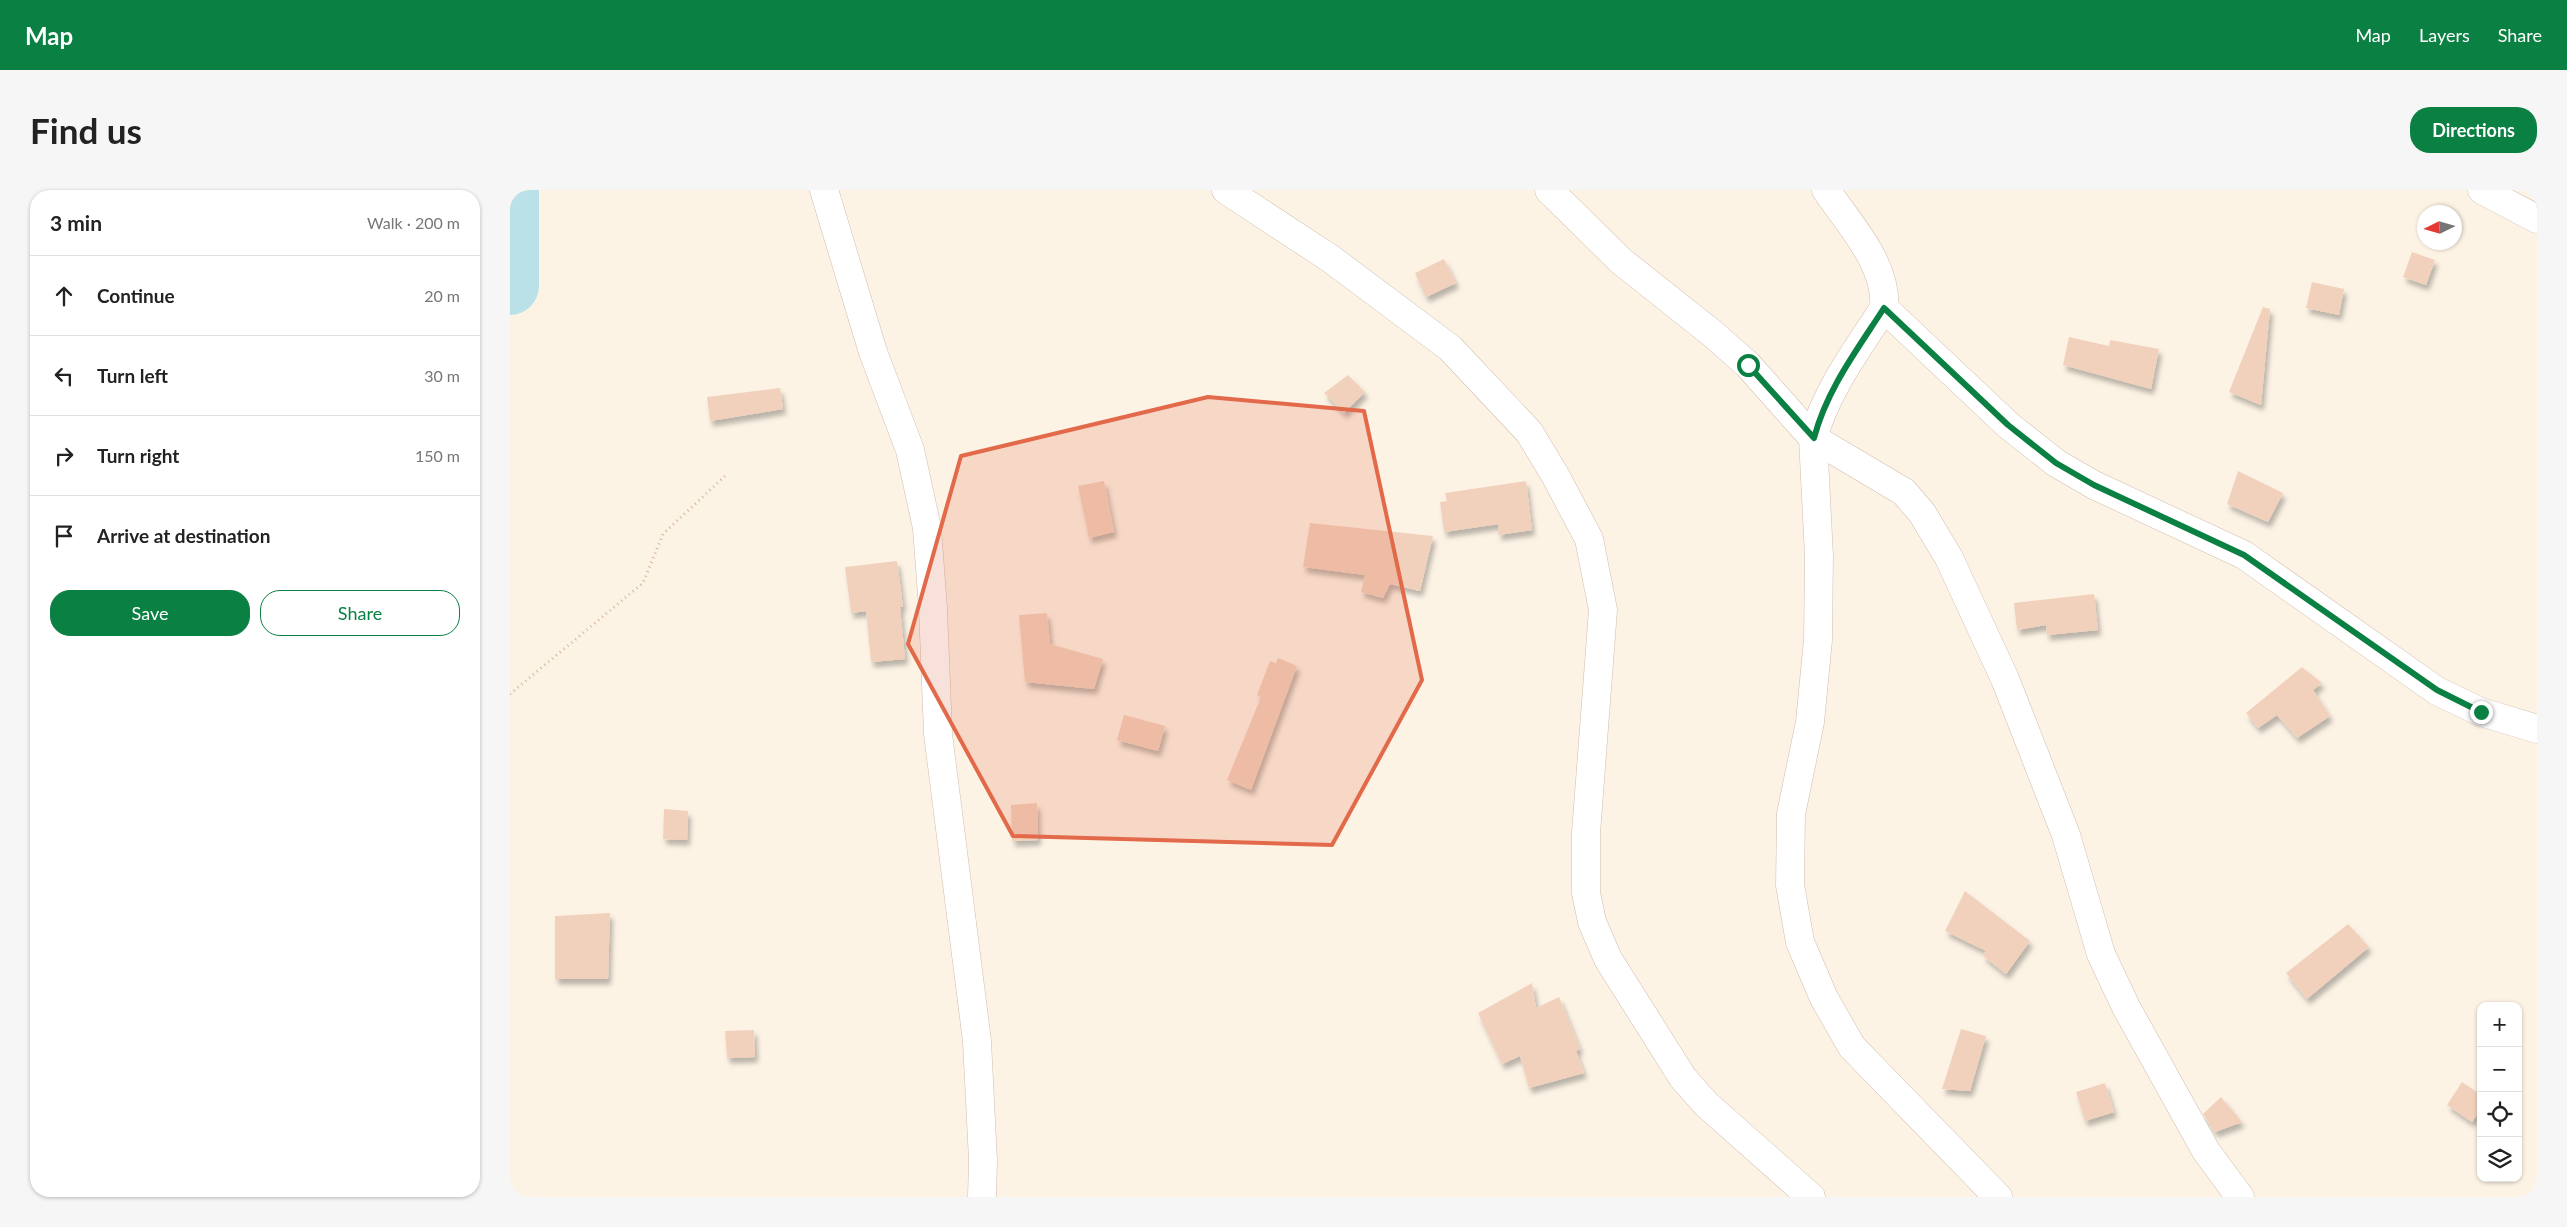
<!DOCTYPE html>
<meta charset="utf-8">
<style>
:root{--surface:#fff;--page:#f6f6f6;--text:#222;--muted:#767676;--line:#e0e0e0;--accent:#0b8043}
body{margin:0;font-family:Lato,sans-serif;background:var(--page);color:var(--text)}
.controls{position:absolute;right:15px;bottom:15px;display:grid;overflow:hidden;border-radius:10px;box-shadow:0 1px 4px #0004}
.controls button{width:45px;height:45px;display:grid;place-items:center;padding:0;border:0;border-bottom:1px solid var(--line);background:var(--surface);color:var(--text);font:25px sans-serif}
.compass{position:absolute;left:1907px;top:15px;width:45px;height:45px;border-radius:50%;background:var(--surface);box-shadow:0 1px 4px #0004;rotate:265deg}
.stop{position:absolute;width:15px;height:15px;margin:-11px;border:4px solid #0b8043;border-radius:50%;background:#fff}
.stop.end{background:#0b8043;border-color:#fff;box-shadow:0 1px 5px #0008}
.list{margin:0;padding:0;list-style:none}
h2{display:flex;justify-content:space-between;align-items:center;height:65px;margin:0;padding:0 20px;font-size:21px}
h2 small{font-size:16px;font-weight:400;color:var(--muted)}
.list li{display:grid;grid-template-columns:32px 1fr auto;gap:15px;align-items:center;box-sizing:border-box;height:80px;padding:0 20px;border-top:1px solid var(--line)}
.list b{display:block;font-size:19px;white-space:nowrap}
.list em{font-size:16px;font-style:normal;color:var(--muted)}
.actions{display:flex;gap:10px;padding:15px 20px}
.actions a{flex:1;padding:11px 0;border:1px solid var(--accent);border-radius:20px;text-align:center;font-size:18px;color:var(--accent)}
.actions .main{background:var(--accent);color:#fff}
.icon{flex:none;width:28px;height:28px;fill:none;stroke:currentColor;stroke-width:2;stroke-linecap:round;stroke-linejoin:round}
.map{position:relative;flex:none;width:2027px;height:1007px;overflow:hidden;border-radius:20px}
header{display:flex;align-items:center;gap:30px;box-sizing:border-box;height:70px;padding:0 25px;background:var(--accent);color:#fff}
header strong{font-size:24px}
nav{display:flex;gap:28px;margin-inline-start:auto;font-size:18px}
.intro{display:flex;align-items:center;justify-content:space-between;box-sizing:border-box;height:120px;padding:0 30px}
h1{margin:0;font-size:35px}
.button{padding:12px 22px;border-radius:20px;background:var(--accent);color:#fff;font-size:18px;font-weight:700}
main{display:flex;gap:30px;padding:0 30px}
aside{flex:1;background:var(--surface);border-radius:20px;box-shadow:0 1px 4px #0004}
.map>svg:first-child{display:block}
</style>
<header>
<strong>Map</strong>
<nav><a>Map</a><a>Layers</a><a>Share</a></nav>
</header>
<div class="intro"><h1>Find us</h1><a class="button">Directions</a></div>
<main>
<aside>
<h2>3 min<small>Walk · 200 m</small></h2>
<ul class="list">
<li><svg class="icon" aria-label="ahead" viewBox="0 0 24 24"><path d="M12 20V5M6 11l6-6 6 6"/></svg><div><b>Continue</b></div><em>20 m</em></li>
<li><svg class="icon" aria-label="left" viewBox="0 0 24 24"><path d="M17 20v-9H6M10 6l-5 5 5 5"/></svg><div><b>Turn left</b></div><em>30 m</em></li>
<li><svg class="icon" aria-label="right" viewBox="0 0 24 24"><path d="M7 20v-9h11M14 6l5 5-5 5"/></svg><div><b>Turn right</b></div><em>150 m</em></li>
<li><svg class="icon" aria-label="arrive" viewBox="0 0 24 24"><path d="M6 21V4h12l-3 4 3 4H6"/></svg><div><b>Arrive at destination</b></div></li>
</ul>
<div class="actions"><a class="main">Save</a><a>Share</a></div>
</aside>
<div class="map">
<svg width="2027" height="1007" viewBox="0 0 2027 1007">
<defs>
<filter id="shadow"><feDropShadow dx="3" dy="5.5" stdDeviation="2.5" flood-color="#0004"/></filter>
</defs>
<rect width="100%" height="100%" fill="#fdf3e5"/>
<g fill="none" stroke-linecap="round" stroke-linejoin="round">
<polyline stroke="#b9e1e7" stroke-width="58" points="0,96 0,0"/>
</g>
<g fill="#f2d1bc" filter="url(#shadow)">
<polygon points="1902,62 1925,70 1916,95 1893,87"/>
<polygon points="934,69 946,93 916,107 905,83"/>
<polygon points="1802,92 1834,99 1829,125 1796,118"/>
<polygon points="1753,117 1760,119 1751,215 1719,202"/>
<polygon points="1559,147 1599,156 1600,150 1649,159 1641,199 1553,175"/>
<polygon points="838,185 855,202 834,223 814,203"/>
<polygon points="270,198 273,219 200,231 197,207"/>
<polygon points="1728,281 1773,303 1758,332 1717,314"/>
<polygon points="594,291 604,342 579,348 568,296"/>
<polygon points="1016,291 1022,340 988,345 989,334 934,342 930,312 937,311 935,303"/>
<polygon points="800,333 923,346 910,401 880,394 873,408 851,402 855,385 793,377"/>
<polygon points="387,371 393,417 390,417 395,469 361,472 356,421 341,423 335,377"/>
<polygon points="1584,404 1588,440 1537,445 1536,435 1507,440 1504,413"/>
<polygon points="537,423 540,454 593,469 584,499 515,492 509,425"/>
<polygon points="768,468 787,476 741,600 717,590 751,507 747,505 760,471 766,473"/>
<polygon points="1792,477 1812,493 1803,500 1820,526 1787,548 1767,525 1748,538 1736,523"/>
<polygon points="614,525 655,536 648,561 607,550"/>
<polygon points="527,613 528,650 502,651 501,615"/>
<polygon points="154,619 178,621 177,650 153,649"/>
<polygon points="1455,701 1520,751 1496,784 1473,766 1476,761 1435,741"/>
<polygon points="100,723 98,789 45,789 45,726"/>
<polygon points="1838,734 1859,757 1797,809 1776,783"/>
<polygon points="1022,793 1026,818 1049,807 1070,859 1066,861 1074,883 1019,898 1010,866 992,874 968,823"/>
<polygon points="1451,839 1476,846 1460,901 1432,899"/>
<polygon points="244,840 245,867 217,868 215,841"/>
<polygon points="1952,892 1971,905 1971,919 1962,932 1937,915"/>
<polygon points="1595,893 1604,922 1575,931 1566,902"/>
<polygon points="1711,907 1732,932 1705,942 1693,924"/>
</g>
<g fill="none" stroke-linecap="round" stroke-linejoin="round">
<g stroke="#d0bdae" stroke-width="29">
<g id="minor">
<polyline points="314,0 363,162 400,260 417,338 423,418 428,544 467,851 473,970 472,1007"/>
<polyline points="716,0 821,69 940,158 1019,242 1045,285 1079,349 1093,420 1076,643 1076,703 1082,732 1098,769 1173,888 1196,914 1301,1007"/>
<polyline points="1039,0 1111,71 1203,144 1238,175 1303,248 1309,366 1308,450 1300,532 1281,624 1280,695 1290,752 1314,808 1342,857 1488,1007"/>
<path d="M1316 0C1339 34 1378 75 1374 118 1347 160 1317 199 1303 248L1394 302 1412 323 1439 368 1495 489 1556 645 1591 764 1616 817 1696 961 1730 1007"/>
<polyline points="1972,0 2027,29"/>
<polyline points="1374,118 1498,235 1546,273 1584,295 1734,365 1927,501 1971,522 2027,539"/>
</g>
</g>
<polyline stroke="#d7b49f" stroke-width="3" stroke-dasharray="1 4" stroke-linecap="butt" points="0,504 133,393 153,344 216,285"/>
<use href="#minor" stroke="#fff" stroke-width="28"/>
</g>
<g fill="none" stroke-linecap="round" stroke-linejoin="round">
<path stroke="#0b8043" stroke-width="6" d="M1238 175 1304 248C1317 199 1347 160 1374 118L1498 235 1546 273 1584 295 1734 365 1927 500 1971 522"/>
</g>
<path fill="#e26949" fill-opacity="0.2" stroke="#e26949" stroke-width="4" stroke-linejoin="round" d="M698 207 854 221 912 490 822 655 503 646 398 454 451 266Z"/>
</svg>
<div class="controls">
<button>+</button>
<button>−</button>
<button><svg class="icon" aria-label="locate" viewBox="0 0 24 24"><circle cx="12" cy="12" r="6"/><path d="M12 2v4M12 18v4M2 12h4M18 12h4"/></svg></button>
<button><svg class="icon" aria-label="layers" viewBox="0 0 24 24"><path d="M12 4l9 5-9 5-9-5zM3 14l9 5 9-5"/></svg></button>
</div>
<svg class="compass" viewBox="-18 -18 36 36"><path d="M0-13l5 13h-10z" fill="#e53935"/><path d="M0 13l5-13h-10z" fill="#767676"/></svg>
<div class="stop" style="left:1238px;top:175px"></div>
<div class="stop end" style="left:1971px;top:522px"></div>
</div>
</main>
